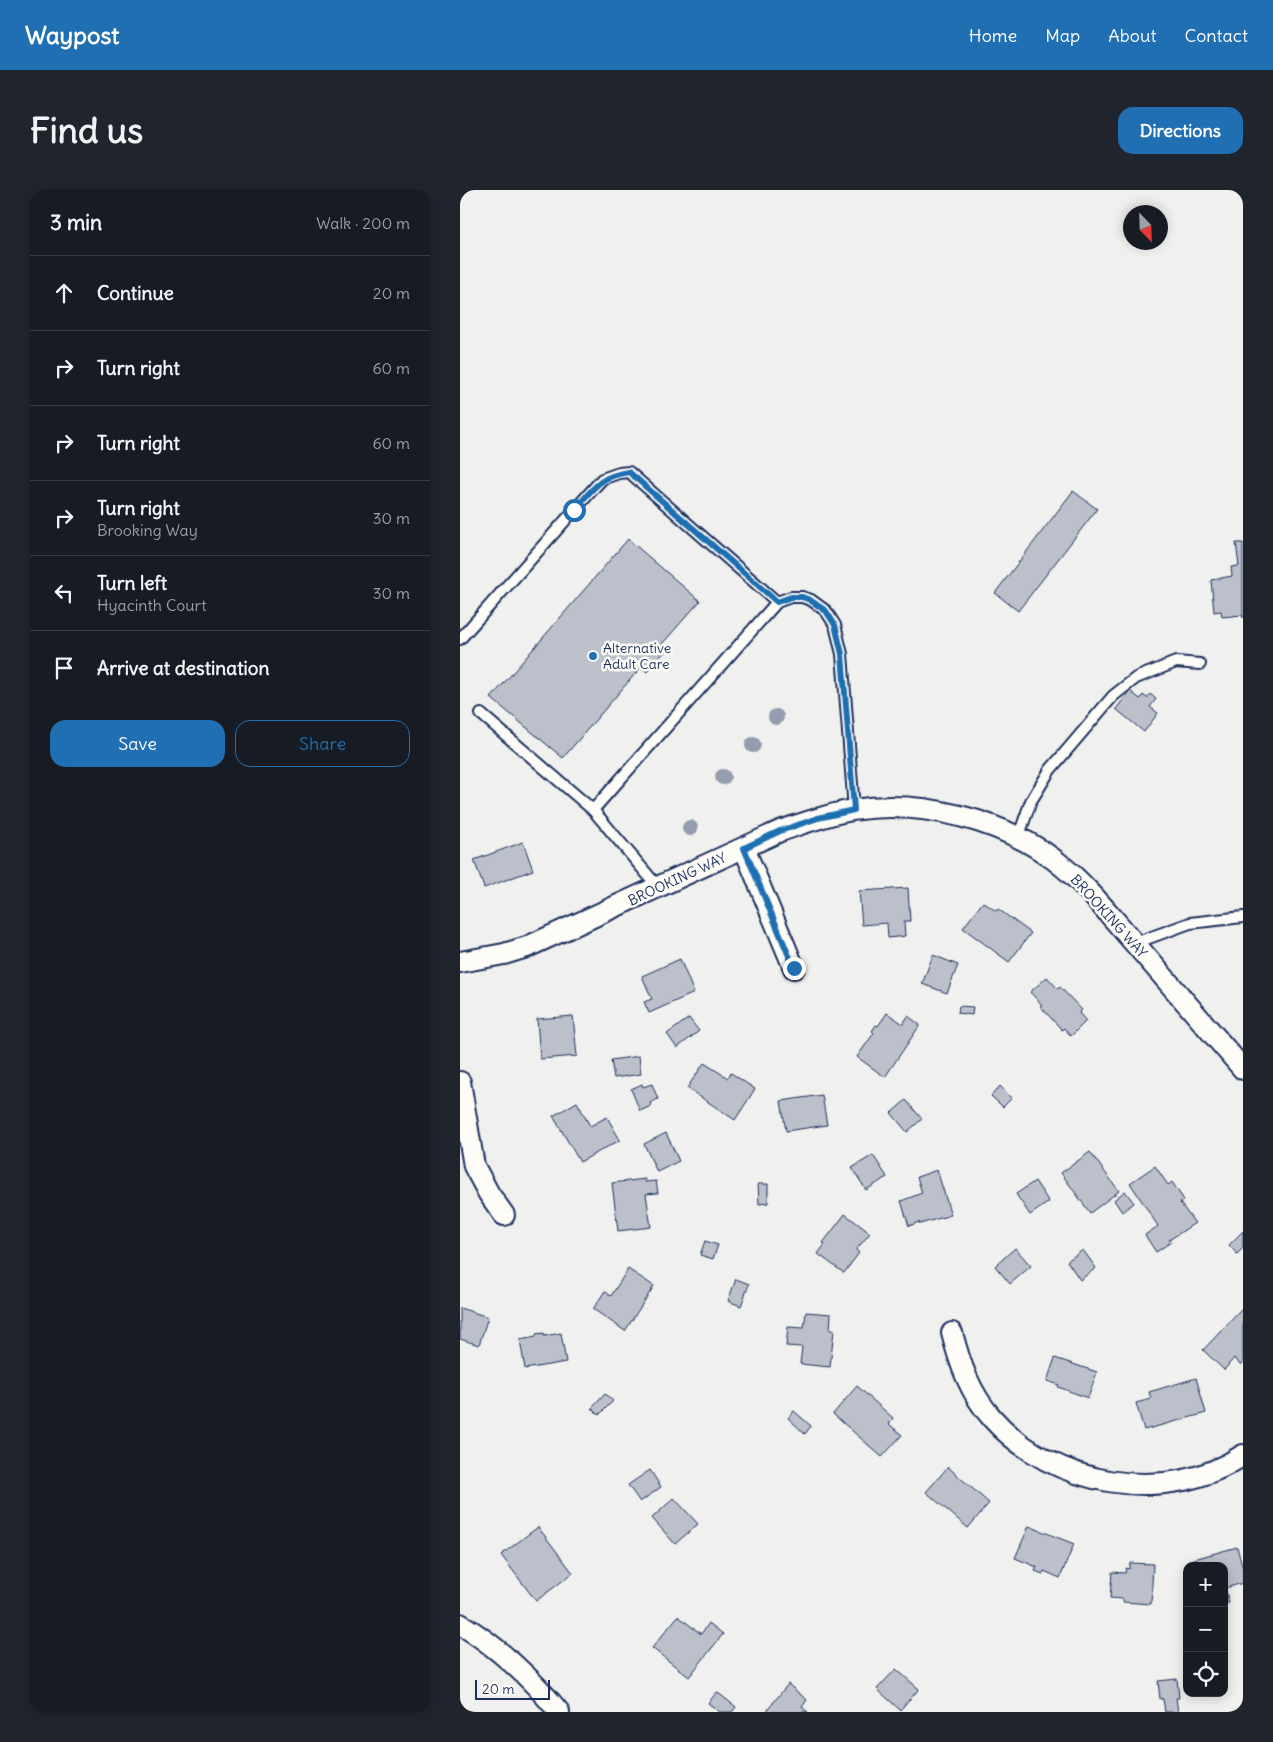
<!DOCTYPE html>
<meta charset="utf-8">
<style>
:root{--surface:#171b24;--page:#20242c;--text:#f1f3f6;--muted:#9ea1a6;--line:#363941;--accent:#1f6fb2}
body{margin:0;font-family:Delius,sans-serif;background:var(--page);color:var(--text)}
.controls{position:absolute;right:15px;bottom:15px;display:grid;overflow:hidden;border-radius:10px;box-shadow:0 2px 12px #0003}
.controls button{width:45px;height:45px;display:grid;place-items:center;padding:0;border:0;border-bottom:1px solid var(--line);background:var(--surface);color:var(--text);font:25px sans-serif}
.compass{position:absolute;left:663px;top:15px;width:45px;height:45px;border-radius:50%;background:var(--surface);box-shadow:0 2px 12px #0003;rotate:157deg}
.scale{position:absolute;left:15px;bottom:12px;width:75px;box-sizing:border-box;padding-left:5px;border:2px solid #1b2f5e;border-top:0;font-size:14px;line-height:18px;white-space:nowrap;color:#1b2f5e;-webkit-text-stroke:4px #fdfcf7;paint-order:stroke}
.stop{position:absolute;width:15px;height:15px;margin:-11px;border:4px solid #1f6fb2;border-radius:50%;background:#fff}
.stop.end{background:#1f6fb2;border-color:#fff;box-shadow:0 1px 5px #0008}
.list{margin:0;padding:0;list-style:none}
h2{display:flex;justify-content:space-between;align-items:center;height:65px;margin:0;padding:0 20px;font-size:21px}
h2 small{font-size:16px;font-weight:400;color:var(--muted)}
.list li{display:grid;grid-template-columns:32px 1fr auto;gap:15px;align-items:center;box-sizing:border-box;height:75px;padding:0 20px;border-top:1px solid var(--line)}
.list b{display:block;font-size:19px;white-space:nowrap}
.list p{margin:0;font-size:16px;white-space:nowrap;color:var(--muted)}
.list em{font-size:16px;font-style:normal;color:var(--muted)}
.actions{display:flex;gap:10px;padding:15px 20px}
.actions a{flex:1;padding:11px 0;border:1px solid var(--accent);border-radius:15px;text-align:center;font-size:18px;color:var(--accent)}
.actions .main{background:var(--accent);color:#fff}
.icon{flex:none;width:28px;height:28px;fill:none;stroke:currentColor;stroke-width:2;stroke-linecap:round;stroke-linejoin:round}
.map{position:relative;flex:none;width:783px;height:1522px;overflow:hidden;border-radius:15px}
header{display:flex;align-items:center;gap:30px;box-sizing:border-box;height:70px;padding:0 25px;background:var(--accent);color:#fff}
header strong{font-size:24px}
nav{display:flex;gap:28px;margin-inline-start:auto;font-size:18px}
.intro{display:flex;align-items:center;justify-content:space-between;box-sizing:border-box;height:120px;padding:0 30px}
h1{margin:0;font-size:35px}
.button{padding:12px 22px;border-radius:15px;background:var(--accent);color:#fff;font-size:18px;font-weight:700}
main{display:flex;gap:30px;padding:0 30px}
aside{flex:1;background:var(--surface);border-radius:15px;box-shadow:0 2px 12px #0003}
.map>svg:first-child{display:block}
</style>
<header>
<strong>Waypost</strong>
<nav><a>Home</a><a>Map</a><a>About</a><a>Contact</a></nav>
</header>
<div class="intro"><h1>Find us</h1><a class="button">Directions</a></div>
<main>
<aside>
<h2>3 min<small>Walk · 200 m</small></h2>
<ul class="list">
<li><svg class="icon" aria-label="ahead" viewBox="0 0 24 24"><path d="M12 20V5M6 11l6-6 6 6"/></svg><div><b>Continue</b></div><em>20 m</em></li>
<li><svg class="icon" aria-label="right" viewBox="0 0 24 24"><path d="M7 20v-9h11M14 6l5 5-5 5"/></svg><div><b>Turn right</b></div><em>60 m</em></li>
<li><svg class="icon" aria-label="right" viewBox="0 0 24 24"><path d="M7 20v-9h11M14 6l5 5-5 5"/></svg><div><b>Turn right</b></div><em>60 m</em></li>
<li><svg class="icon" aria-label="right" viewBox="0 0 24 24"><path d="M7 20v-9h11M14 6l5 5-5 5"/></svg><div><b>Turn right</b><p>Brooking Way</p></div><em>30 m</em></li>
<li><svg class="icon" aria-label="left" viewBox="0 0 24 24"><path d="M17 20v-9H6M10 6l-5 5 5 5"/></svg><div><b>Turn left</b><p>Hyacinth Court</p></div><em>30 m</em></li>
<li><svg class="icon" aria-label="arrive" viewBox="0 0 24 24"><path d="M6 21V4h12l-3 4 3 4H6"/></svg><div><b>Arrive at destination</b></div></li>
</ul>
<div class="actions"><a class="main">Save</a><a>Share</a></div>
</aside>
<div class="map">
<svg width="783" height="1522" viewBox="0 0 783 1522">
<rect width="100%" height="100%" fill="#f0f0ee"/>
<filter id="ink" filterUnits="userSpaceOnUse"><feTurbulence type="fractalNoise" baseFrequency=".02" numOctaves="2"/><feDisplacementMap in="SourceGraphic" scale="10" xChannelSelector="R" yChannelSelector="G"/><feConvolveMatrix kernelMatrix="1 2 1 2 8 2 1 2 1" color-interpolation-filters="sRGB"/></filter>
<g filter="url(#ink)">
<g fill="#bbc0ca" stroke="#1b2f5e">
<polygon points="613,301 637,319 558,421 535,403"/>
<polygon points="168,349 240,411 202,454 207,459 187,482 181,477 103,568 31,508"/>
<polygon points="776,353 783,353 783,428 782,425 762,427 761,421 754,422 751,390 772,386 771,377 779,376"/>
<polygon points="670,501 680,509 683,505 687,508 690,504 696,509 690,517 698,523 684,542 656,519"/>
<polygon points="63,652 73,680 24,698 14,670"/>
<polygon points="448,698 450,731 444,731 445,746 428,748 427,733 402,735 399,701"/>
<polygon points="523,712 536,721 538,719 571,743 549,772 503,738"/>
<polygon points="473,765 498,775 487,803 462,794"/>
<polygon points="220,769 234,803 189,823 184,812 192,809 182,786"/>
<polygon points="587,787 598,799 600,797 622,820 619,823 626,831 611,846 604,838 602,840 580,816 582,815 570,802"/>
<polygon points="499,816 513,817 512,825 498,823"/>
<polygon points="427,823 443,834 448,826 460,835 425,887 397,867 414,843 412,841 416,835 418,836"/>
<polygon points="113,826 117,866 80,869 77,829"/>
<polygon points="229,828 239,841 217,858 207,844"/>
<polygon points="179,866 181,884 154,888 151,870"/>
<polygon points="244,873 268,888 271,883 295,899 275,930 227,898"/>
<polygon points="182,894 183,897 192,894 198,909 190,913 191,916 180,921 171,899"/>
<polygon points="540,896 552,908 543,917 531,906"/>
<polygon points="362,905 367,935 326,941 321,911"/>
<polygon points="446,910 462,929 447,942 431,923"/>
<polygon points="117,912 130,936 147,927 160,950 120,972 93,926"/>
<polygon points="206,943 219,971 197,982 184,954"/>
<polygon points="630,962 659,1001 630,1023 601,983"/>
<polygon points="413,965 427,987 406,1000 392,978"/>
<polygon points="695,976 708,995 712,992 724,1010 720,1013 735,1033 709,1050 711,1052 696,1062 685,1045 698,1036 670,993"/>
<polygon points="477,980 491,1025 460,1034 459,1032 449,1036 441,1011 462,1003 457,987"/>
<polygon points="185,989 185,992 196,991 198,1003 186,1004 191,1037 158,1041 152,993"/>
<polygon points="575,991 589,1012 570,1025 556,1004"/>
<polygon points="298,994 308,994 308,1013 299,1014"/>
<polygon points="665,1001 674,1013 662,1022 654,1010"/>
<polygon points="385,1024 410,1043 396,1060 399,1063 384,1083 358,1064 365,1054 363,1053"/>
<polygon points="783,1041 783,1058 777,1064 769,1055"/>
<polygon points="245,1051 258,1055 253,1069 240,1065"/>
<polygon points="555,1058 571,1076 550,1094 535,1076"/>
<polygon points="623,1060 636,1078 620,1090 607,1071"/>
<polygon points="168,1079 194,1096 165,1141 133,1119 145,1101 151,1106"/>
<polygon points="276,1089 289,1094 281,1116 268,1111"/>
<polygon points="0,1118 28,1127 19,1155 0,1149"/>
<polygon points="783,1118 783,1173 781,1175 774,1168 764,1180 743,1160"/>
<polygon points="346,1122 371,1124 370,1140 374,1140 370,1177 340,1174 342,1157 326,1156 328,1137 344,1138"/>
<polygon points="84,1143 84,1146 101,1143 106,1172 65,1179 60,1150 76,1147 76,1144"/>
<polygon points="595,1168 637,1182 628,1208 598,1197 599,1195 587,1191"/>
<polygon points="736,1188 746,1223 684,1240 676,1213 691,1209 689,1202"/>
<polygon points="397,1196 433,1228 429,1234 442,1245 422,1267 373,1224"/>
<polygon points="145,1204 153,1211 139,1225 132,1218"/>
<polygon points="334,1221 351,1236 345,1244 328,1228"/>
<polygon points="488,1277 529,1313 508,1338 466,1302"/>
<polygon points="190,1280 201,1297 180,1312 168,1295"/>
<polygon points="214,1308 238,1334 215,1354 192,1328"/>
<polygon points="569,1336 614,1354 600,1388 584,1381 583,1384 575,1381 577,1377 555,1368"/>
<polygon points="78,1337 113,1383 76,1411 41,1365"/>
<polygon points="777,1357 783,1379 783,1393 765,1398 769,1413 764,1414 764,1376 728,1376 727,1371"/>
<polygon points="670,1373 693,1374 691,1414 663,1412 663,1409 650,1408 652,1382 665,1383 666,1378 669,1379"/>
<polygon points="218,1426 241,1444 249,1433 263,1444 229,1487 192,1458"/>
<polygon points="436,1479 459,1499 440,1520 417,1499"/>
<polygon points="717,1489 719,1508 716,1508 718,1522 705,1522 703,1509 700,1509 698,1491"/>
<polygon points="328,1494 347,1510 342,1517 348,1522 306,1522"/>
<polygon points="257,1502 276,1517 272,1522 260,1522 248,1513"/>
</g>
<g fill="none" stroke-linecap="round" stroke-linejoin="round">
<g stroke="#1b2f5e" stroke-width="14">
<g id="service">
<polyline points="0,449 142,289 159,283 169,282 317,412"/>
<polyline points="21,524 133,620"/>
<polyline points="558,648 571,611 590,580 653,506 676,488 716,472 740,474"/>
<polyline points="198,697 133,620 317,412 331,407 342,407 351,410 366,421 375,435 382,464 394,620"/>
<polyline points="675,753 730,733 783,727"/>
</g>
</g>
<g stroke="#1b2f5e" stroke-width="24">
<g id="minor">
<polyline points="284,658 334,778"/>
<path d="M0 772 44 764 67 757 320 641C344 633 368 624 393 620 460 609 543 630 596 671 627 695 651 727 677 756 712 797 748 838 783 879"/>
<polyline points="0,892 14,976 29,1004 44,1025"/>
<path d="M492 1143C500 1174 510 1203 532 1228 592 1296 707 1317 783 1265"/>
<path d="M0 1434C35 1454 74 1491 99 1522"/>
</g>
</g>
<use href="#service" stroke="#fdfcf7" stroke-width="10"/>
<use href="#minor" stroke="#fdfcf7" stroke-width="20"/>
</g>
<g fill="#949caf">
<circle cx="316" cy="527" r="8"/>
<circle cx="293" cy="555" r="8"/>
<circle cx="263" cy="587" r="8"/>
<circle cx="230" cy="638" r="8"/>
</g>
</g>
<g fill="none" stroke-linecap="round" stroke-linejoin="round" filter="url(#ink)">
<path stroke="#1f6fb2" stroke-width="6" d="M114 320C133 299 139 286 169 282L317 412 331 407H342L350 410 366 421 375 435 382 464 394 620 358 628 320 641 284 658 334 778"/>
</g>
<circle fill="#1f6fb2" stroke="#fdfcf7" stroke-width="2" cx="133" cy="466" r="5"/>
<g text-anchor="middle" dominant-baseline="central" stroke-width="5" stroke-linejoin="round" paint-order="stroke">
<g font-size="14" fill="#1b2f5e" stroke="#fdfcf7" text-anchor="start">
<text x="143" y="458">Alternative<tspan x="143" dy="16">Adult Care</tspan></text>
</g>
<g font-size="14" fill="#1b2f5e" stroke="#fdfcf7">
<text transform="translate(217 689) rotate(-25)">BROOKING WAY</text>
<text transform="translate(649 726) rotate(48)">BROOKING WAY</text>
</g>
</g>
</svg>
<div class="controls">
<button>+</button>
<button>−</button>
<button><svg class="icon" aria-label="locate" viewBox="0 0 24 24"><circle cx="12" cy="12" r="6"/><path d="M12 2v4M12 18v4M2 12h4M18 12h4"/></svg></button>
</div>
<svg class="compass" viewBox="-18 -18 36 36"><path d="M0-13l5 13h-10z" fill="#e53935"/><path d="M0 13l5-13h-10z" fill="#9ea1a6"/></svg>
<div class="scale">20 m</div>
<div class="stop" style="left:114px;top:320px"></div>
<div class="stop end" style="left:334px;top:778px"></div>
</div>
</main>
